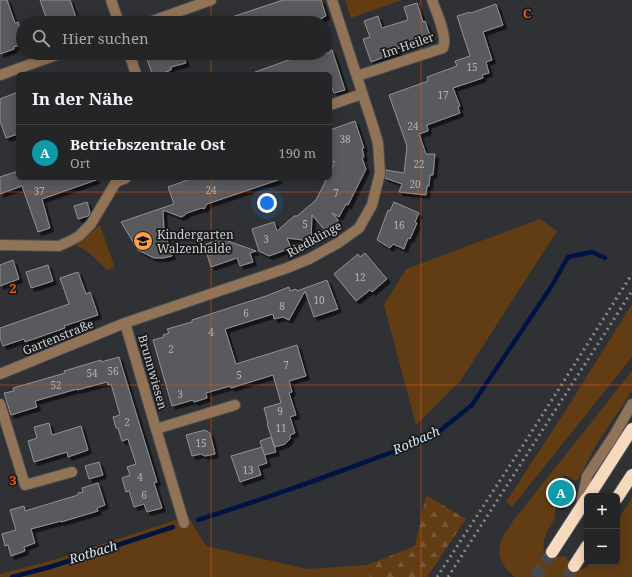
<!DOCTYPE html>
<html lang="de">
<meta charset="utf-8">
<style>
:root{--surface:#232527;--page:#2f3133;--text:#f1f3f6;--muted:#a3a5a7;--line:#404244;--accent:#b45309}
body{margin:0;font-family:"Noto Serif",serif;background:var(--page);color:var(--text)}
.controls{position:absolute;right:12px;bottom:12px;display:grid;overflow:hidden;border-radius:6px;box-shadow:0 2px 10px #0003}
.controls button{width:36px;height:36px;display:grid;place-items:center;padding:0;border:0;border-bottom:1px solid var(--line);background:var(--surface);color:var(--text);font:20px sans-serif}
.you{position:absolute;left:267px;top:203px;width:14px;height:14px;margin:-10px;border:3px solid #fff;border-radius:50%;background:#1a73e8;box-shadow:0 0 0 6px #1a73e833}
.badge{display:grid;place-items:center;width:26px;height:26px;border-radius:50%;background:var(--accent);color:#fff;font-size:13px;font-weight:700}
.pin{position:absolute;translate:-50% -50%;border:2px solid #fff;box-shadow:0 1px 4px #0006}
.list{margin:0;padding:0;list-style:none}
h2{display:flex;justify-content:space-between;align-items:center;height:52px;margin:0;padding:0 16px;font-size:17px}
h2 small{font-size:13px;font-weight:400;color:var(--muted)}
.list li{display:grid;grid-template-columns:26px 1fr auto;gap:12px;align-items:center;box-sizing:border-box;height:56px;padding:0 16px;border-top:1px solid var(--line)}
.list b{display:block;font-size:15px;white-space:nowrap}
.list p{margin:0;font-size:13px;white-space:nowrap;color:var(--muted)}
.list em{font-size:13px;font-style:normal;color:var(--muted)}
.icon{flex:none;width:22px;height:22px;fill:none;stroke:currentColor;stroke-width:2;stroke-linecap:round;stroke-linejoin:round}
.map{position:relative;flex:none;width:632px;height:577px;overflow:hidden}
.search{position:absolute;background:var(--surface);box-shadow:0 2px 10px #0003;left:16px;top:16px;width:316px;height:44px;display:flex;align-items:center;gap:10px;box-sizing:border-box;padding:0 14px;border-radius:22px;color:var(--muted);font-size:15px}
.panel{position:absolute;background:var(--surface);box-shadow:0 2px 10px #0003;left:16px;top:72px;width:316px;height:108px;border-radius:6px}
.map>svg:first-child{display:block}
</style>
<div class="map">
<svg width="632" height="577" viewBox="0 0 632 577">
<defs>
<pattern id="forest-firs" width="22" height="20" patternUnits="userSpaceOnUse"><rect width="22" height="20" fill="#623d13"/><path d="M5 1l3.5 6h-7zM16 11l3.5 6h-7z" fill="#775834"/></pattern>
<filter id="shadow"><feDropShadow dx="3.5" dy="3.5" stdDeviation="0" flood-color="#0009"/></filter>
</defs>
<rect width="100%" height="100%" fill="#2f3134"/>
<g fill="#623d13">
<polygon points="345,0 402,0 351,18"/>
<polygon points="540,219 557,231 461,380 416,425 384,305 406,269"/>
<polygon points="100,225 115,268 107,270 88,252 76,245"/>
<polygon points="632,304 632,357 512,507 506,502 562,416"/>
<path d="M632 371V391L598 442 577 481 564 475 546 500 556 508C555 512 555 517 554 520 551 526 546 531 545 537 539 555 551 559 566 556 573 572 578 575 593 562H617V521L632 498V577H515C503 568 496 555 501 541 504 534 509 527 513 521Z"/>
<polygon points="188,516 206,546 307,569 367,565 370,577 0,577 0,574 57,559"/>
</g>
<polygon fill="url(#forest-firs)" points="426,495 466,519 427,577 370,577 367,565 415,546"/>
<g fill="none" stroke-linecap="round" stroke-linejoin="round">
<g stroke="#001345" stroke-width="4.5">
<polyline points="198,520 250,503 308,483 398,450 437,433 472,405 551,287 568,257 592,252 605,258"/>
<polyline points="12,577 50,567 173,527"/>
</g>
</g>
<g fill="#585a5d" stroke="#909296" filter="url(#shadow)">
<polygon points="0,0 7,0 15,23 18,22 23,37 23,44 14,47 14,49 0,54"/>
<polygon points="40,0 70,0 78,23 48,23"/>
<polygon points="283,0 321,0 326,16 323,17 323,18 309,23 221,23 220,21"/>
<polygon points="417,3 423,22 425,21 431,38 397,49 398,52 371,62 363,39 370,37 364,21 378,16 382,28 408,20 404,7"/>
<polygon points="496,4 503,25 483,32 492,60 486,62 489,73 482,75 483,78 453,88 460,106 458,107 460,113 427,125 428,131 419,134 426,154 435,154 433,175 430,175 429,186 427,186 426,195 399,192 402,184 385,178 386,170 404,173 407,146 389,95 428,81 427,77 457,66 455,61 470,56 457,16 470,12 471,13"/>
<polygon points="332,50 345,90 334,93 332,88 330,89 330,74 255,74 255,72 300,56 299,53 330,53 330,51"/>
<polygon points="145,53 182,53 186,63 171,67 171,70 160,74 152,74"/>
<polygon points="18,92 18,134 6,138 0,121 0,99"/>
<polygon points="355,121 364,148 362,148 364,157 362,158 366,169 348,205 346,204 339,217 332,213 338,220 337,222 339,225 328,234 312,215 311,241 287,238 291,248 269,256 259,251 252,229 274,222 277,231 294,216 297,216 316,200 327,178 330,178 330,171 335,161 330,163 330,130"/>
<polygon points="18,171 18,178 96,178 96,180 42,199 50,228 38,232 22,186 0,194 0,177"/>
<polygon points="193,178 278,178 278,180 207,204 204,209 202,208 187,213 185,215 181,217 163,210 164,230 172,256 163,258 154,258 138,250 121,222 174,204 168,187"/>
<polygon points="87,202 90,212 88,216 78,219 74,206"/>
<polygon points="394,202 419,213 415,222 417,223 410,239 408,238 404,249 393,244 390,248 377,240 388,210 390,211"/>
<polygon points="227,237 228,241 256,251 250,253 253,262 240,266 237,258 211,267 204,245"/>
<polygon points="365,253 387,279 372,292 370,290 356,301 334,274 358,254 360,257"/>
<polygon points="13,260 19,279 0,286 0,265"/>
<polygon points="48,265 53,281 31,288 26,272"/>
<polygon points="78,272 86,294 90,292 98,315 64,326 65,328 25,342 24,339 3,346 0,338 0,328 69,304 60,278"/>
<polygon points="327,280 338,309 314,317 305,291 289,320 283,317 274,319 273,314 225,329 236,364 297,345 306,376 289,381 292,392 289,393 296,415 290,417 295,433 290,435 290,439 285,444 275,447 267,424 268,423 264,408 281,403 273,375 231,388 230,386 206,393 207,398 194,402 193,400 172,406 153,340 164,337 163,335 169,333 167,329 192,322 192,320 266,296 289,287 290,291 296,289 297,291"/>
<polygon points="119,357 157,482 154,483 162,508 147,512 144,504 134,507 129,491 126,492 122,478 130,475 127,467 136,464 128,439 122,441 118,428 116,428 113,417 120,415 111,384 108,385 107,382 77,390 77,389 35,401 37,407 11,415 4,393 14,391 13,388 65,373 64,371 101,360 101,362"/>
<polygon points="49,423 52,435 81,426 88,450 68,457 67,452 34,462 28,441 37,438 34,427"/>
<polygon points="205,430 210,433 215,454 205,456 201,454 192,456 186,435"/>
<polygon points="271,437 276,452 264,455 260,441"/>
<polygon points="262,447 267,463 258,466 261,475 240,482 231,456"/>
<polygon points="99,462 103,475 89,479 85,466"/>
<polygon points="563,478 573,485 560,506 549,500"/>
<polygon points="98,483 105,505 97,508 98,511 61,522 61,521 31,529 35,543 24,547 25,551 11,556 8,545 5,546 2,534 16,530 10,510 24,506 25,511 78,495 78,493 83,492 82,488"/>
</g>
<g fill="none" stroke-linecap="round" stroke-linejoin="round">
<g stroke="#47494c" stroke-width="12" stroke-dasharray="12 6" stroke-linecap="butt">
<polyline points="535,577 552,552"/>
<polyline points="567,577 574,566"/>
</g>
<g stroke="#4c4e51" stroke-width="12">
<g id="minor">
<polyline points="111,0 119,23"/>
<polyline points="147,23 211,0"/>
<polyline points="129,53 136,74"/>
<polyline points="0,75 62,53"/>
<path d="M357 76 443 48C448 37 436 11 432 0"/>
<polyline points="330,105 362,94"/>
<polyline points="0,245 59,246 70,241 79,236 91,224 116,182 126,178"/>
<polyline points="125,323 156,429 235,405"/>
<polyline points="0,374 125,323 287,268 309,259 338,243 359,228 372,205 380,173 378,143 373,126 332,0"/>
<polyline points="0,404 25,485 72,472"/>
<polyline points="156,429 184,523"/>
<polyline points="581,506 587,476 613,437 632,404"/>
</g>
</g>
<g stroke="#4c4e51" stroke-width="14">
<g id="highway">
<polyline points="589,496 632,429"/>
<polyline points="617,498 632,475"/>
<polyline points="552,552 587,498"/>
<polyline points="574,566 587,546"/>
</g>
</g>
<use href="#minor" stroke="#917357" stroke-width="10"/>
<use href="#highway" stroke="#f7d9bd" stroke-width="12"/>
<g stroke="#898b8d" stroke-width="3" stroke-dasharray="2 4" stroke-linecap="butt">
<polyline points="437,577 520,450 632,274"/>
<polyline points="448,577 632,291"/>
</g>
</g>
<path fill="none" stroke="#e8590c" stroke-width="1" stroke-opacity="0.55" d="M211 0V23M421 0V577M211 53V74M211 178V577M0 192H632M0 385H632"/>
<defs>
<g id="school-disc" transform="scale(1)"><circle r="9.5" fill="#f6a247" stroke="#18191b"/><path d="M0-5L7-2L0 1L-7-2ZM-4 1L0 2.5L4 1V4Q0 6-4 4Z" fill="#111"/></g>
</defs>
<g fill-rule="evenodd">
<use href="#school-disc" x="143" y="241"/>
</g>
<g text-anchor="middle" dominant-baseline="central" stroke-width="3.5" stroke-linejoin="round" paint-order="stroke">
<g font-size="10" fill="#b2b3b6">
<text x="472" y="67">15</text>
<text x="443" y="95">17</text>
<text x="413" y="126">24</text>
<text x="345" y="139">38</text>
<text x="419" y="164">22</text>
<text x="415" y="184">20</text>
<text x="211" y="190">24</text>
<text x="39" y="191">37</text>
<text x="336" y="193">7</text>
<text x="305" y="224">5</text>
<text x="399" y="225">16</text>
<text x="266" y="239">3</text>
<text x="360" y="277">12</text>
<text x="319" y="300">10</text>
<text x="282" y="306">8</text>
<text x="246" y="313">6</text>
<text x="211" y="332">4</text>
<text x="171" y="349">2</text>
<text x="286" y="365">7</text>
<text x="113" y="371">56</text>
<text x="92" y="373">54</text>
<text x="239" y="375">5</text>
<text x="56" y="385">52</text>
<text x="180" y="394">3</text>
<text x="280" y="411">9</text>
<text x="127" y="422">2</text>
<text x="281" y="428">11</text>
<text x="201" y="443">15</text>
<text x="248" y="470">13</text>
<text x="140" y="477">4</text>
<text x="144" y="495">6</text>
</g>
<g font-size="12" fill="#d0d1d3" stroke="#18191b">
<text transform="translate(408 45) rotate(-19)">Im Heiler</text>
<text transform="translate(314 239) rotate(-29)">Riedklinge</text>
<text transform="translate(58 337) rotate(-22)">Gartenstraße</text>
<text transform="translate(153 372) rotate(74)">Brunnwiesen</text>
</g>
<g font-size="12" fill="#d0d1d3" stroke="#18191b" text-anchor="start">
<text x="157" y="234">Kindergarten<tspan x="157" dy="14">Walzenhalde</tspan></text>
</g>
<g font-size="13" font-style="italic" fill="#d7e4f8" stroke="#18191b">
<text transform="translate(416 440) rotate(-24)">Rotbach</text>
<text transform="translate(93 552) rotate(-17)">Rotbach</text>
</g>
</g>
<g font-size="13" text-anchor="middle" font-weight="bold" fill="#e8590c" stroke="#18191b" stroke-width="3.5" stroke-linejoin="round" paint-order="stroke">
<text x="527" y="18">C</text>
<text x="13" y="293">2</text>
<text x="13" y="485">3</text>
</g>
</svg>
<div class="controls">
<button>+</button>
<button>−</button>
</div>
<div class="you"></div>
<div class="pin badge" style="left:561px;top:493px;background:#0f9aa8">A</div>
<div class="search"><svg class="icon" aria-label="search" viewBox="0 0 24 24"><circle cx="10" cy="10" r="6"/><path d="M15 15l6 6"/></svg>Hier suchen</div>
<section class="panel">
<h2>In der Nähe<small></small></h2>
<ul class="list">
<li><span class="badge" style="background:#0f9aa8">A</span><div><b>Betriebszentrale Ost</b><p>Ort</p></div><em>190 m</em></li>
</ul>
</section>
</div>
